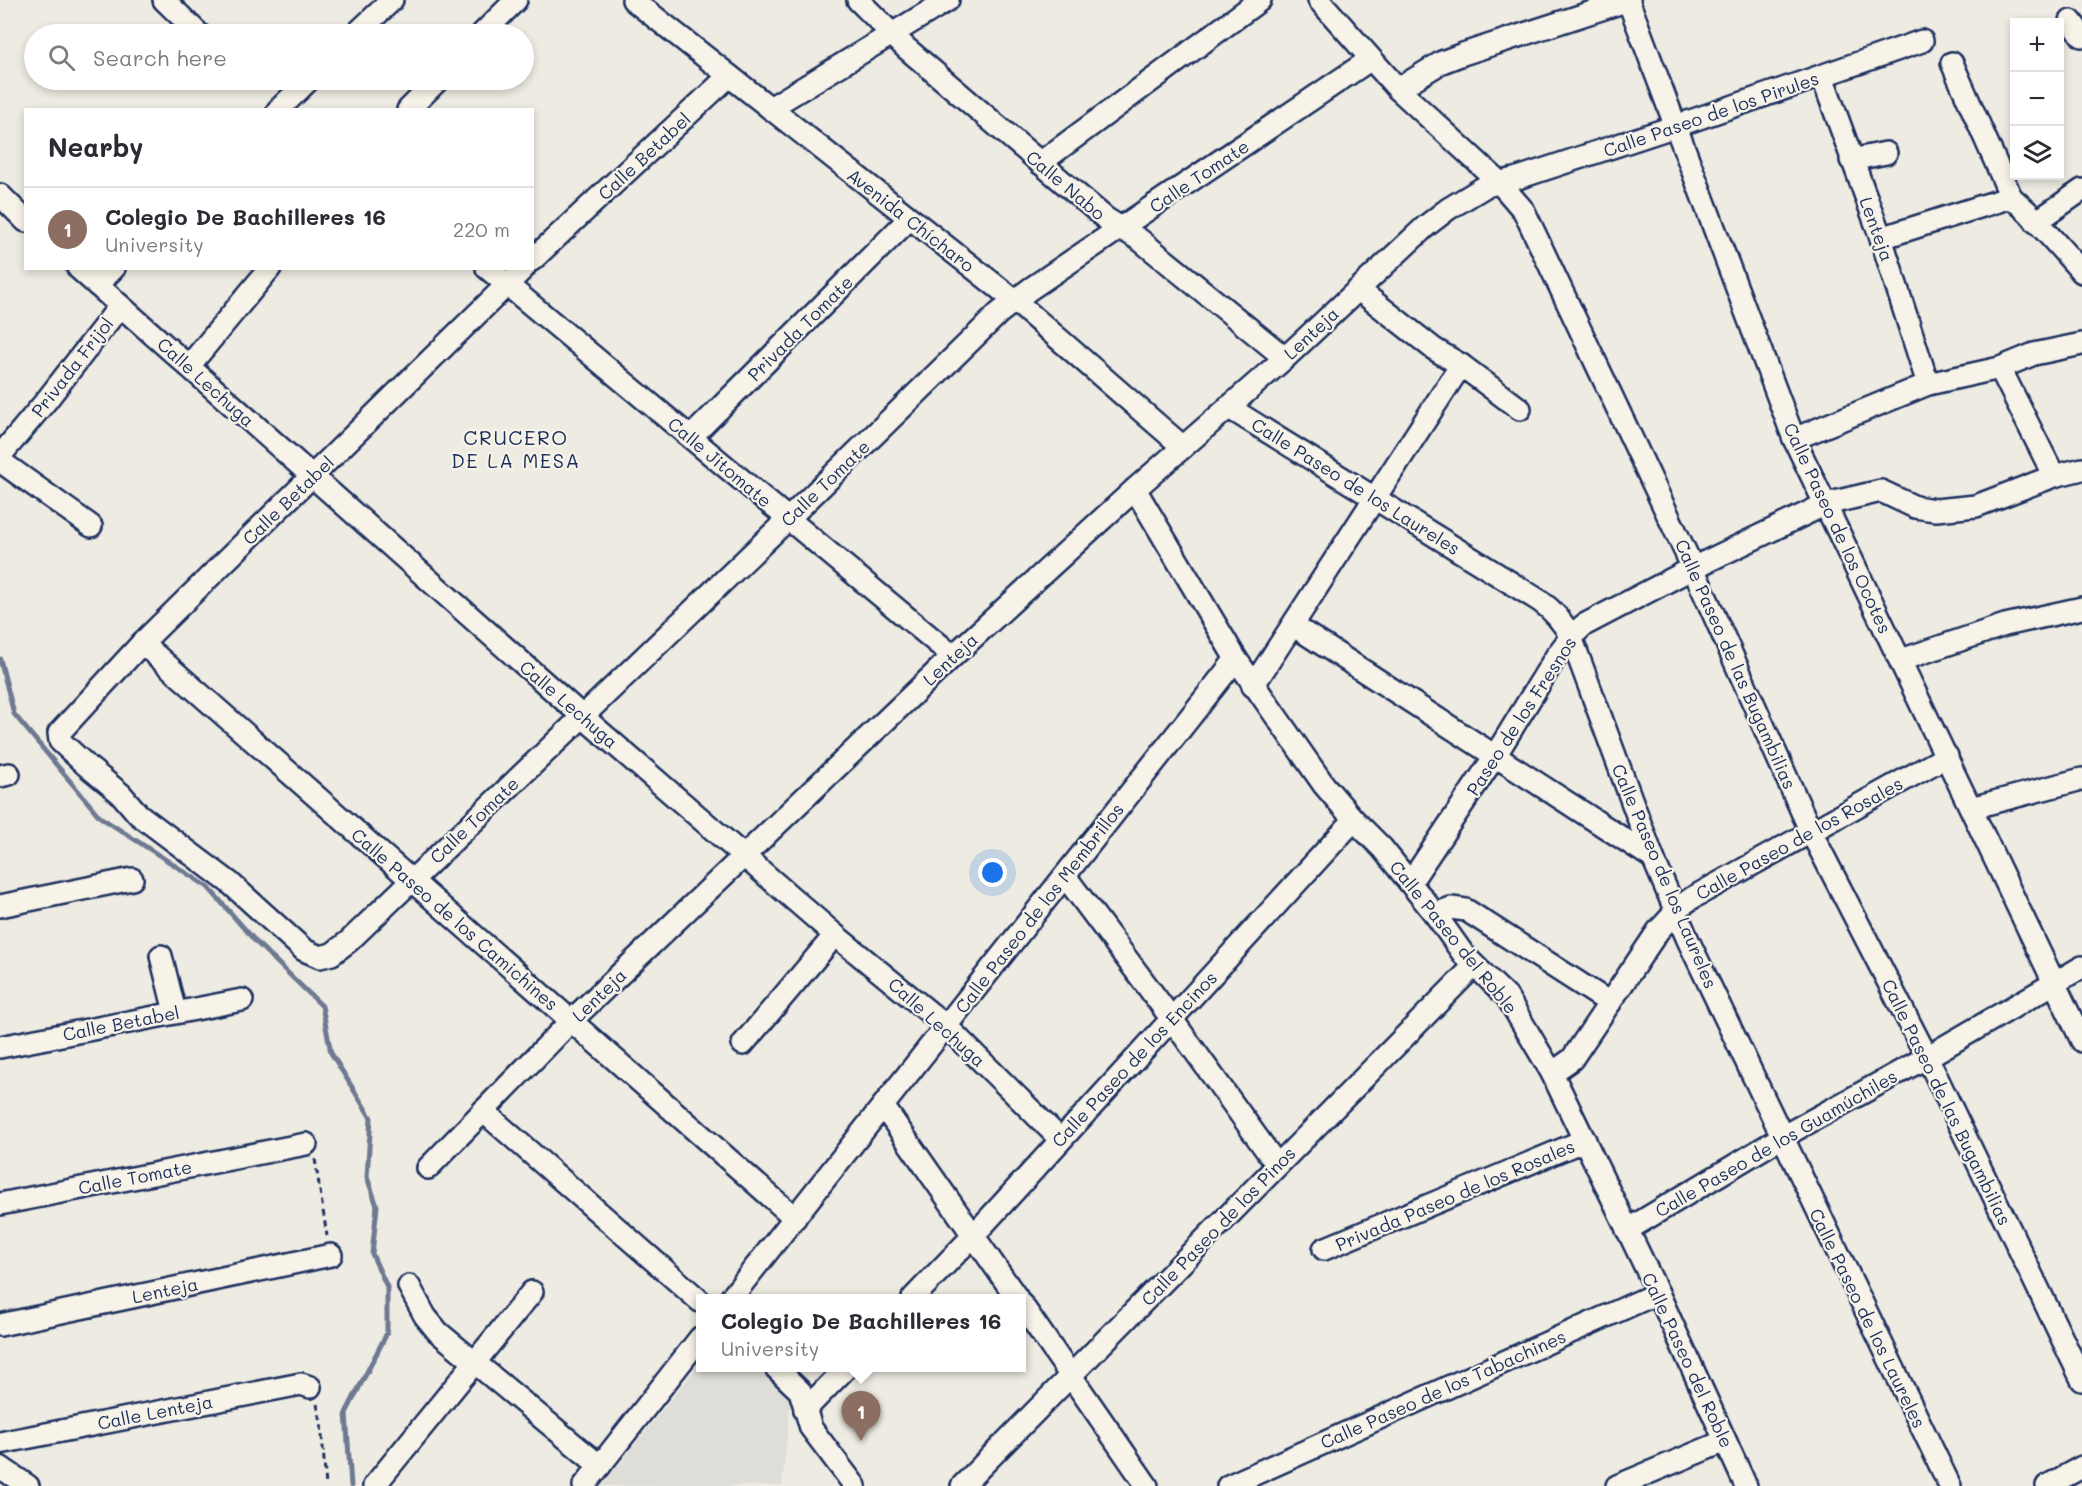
<!DOCTYPE html>
<meta charset="utf-8">
<style>
:root{--surface:#fff;--page:#f2f2f3;--text:#2b2b33;--muted:#7c7c81;--line:#e1e1e2;--accent:#ea580c}
body{margin:0;font-family:Mali,sans-serif;background:var(--page);color:var(--text)}
.controls{position:absolute;right:18px;top:18px;display:grid;overflow:hidden;border-radius:0px;box-shadow:0 3px 9px #0003}
.controls button{width:54px;height:54px;display:grid;place-items:center;padding:0;border:0;border-bottom:2px solid var(--line);background:var(--surface);color:var(--text);font:30px sans-serif}
.you{position:absolute;left:993px;top:873px;width:21px;height:21px;margin:-15px;border:4px solid #fff;border-radius:50%;background:#1a73e8;box-shadow:0 0 0 9px #1a73e833}
.badge{display:grid;place-items:center;width:39px;height:39px;border-radius:50%;background:var(--accent);color:#fff;font-size:20px;font-weight:700}
.pin{position:absolute;translate:-50% -50px;filter:drop-shadow(0 2px 3px #0008)}
.pin::after{content:'';position:absolute;top:32px;width:21px;height:18px;background:inherit;clip-path:polygon(0 0,100% 0,50% 100%)}
.popup{position:absolute;left:696px;top:1294px;width:330px;height:78px;box-sizing:border-box;display:grid;place-content:center;border-radius:0px;background:var(--surface);filter:drop-shadow(0 2px 4px #0005);font-size:20px;white-space:nowrap;color:var(--muted)}
.popup b{font-size:22px;color:var(--text)}
.popup::after{content:'';position:absolute;left:50%;top:100%;margin-left:-12px;border:12px solid transparent;border-top-color:var(--surface)}
.list{margin:0;padding:0;list-style:none}
h2{display:flex;justify-content:space-between;align-items:center;height:78px;margin:0;padding:0 24px;font-size:26px}
h2 small{font-size:20px;font-weight:400;color:var(--muted)}
.list li{display:grid;grid-template-columns:39px 1fr auto;gap:18px;align-items:center;box-sizing:border-box;height:84px;padding:0 24px;border-top:2px solid var(--line)}
.list b{display:block;font-size:22px;white-space:nowrap}
.list p{margin:0;font-size:20px;white-space:nowrap;color:var(--muted)}
.list em{font-size:20px;font-style:normal;color:var(--muted)}
.icon{flex:none;width:33px;height:33px;fill:none;stroke:currentColor;stroke-width:2;stroke-linecap:round;stroke-linejoin:round}
.map{position:relative;flex:none;width:2082px;height:1486px;overflow:hidden}
.search{position:absolute;background:var(--surface);box-shadow:0 3px 9px #0003;left:24px;top:24px;width:510px;height:66px;display:flex;align-items:center;gap:15px;box-sizing:border-box;padding:0 21px;border-radius:33px;color:var(--muted);font-size:22px}
.panel{position:absolute;background:var(--surface);box-shadow:0 3px 9px #0003;left:24px;top:108px;width:510px;height:162px;border-radius:0px}
.map>svg:first-child{display:block}
</style>
<div class="map">
<svg width="2082" height="1486" viewBox="0 0 2082 1486">
<rect width="100%" height="100%" fill="#eeebe2"/>
<filter id="ink" filterUnits="userSpaceOnUse"><feTurbulence type="fractalNoise" baseFrequency=".0167" numOctaves="2"/><feDisplacementMap in="SourceGraphic" scale="12" xChannelSelector="R" yChannelSelector="G"/><feConvolveMatrix kernelMatrix="1 2 1 2 8 2 1 2 1" color-interpolation-filters="sRGB"/></filter>
<g filter="url(#ink)">
<polygon fill="#deddd8" points="700,1363 700,1368 760,1368 791,1396 782,1486 602,1486"/>
<g fill="none" stroke-linecap="round" stroke-linejoin="round">
<polyline stroke="#6e7992" stroke-width="5" points="0,659 14,714 100,817 208,887 256,942 322,1006 331,1053 371,1118 367,1177 377,1206 372,1254 387,1287 387,1333 346,1413 351,1486"/>
<g stroke="#1b2f5e" stroke-width="26">
<g id="minor">
<polyline points="164,0 199,34"/>
<polyline points="633,0 1014,300 1183,447"/>
<polyline points="858,0 906,48 1105,218 1140,240 1285,358"/>
<polyline points="1319,0 1398,89 1499,182 1524,211 1693,568 1811,832 1927,1057 2082,1380"/>
<polyline points="1628,0 1794,439 2082,1041"/>
<polyline points="2071,21 2082,36"/>
<polyline points="356,34 392,0"/>
<polyline points="482,34 516,0"/>
<polyline points="1952,63 2011,197 2029,213 2082,272"/>
<polyline points="1822,76 1881,238 1928,384"/>
<polyline points="1398,89 1442,62 1463,54 1629,0"/>
<polyline points="770,108 948,0"/>
<polyline points="278,110 309,80"/>
<polyline points="408,110 438,80"/>
<polyline points="1851,160 1886,153"/>
<polyline points="1040,163 1260,0"/>
<polyline points="0,195 26,221"/>
<polyline points="2036,222 2082,190"/>
<polyline points="1881,238 2011,197"/>
<polyline points="532,260 729,76"/>
<polyline points="78,268 582,716 835,935 946,1026 1060,1139"/>
<polyline points="487,268 953,656"/>
<polyline points="524,268 142,643 59,733 60,741 87,766 121,794 138,814 230,883 304,950 320,957 332,954 349,941 788,519 999,313 1030,289 1371,59"/>
<polyline points="97,285 114,268"/>
<polyline points="1359,290 1434,349 1461,365 1520,409"/>
<polyline points="189,366 270,268"/>
<polyline points="2000,368 2054,476"/>
<path d="M1228 407 1540 601C1554 611 1563 622 1571 637L1653 858 1688 940 1950 1486"/>
<polyline points="691,437 909,219"/>
<polyline points="1794,439 1928,384 2000,368 2034,354 2082,344"/>
<polyline points="0,456 46,401 120,306"/>
<polyline points="0,461 91,526"/>
<polyline points="1135,489 1236,659 1324,785 1354,820 1382,848 1435,914 1464,955 1507,997 1552,1073 1658,1293 1746,1486"/>
<polyline points="1294,626 1653,858"/>
<polyline points="142,643 795,1218"/>
<polyline points="1901,660 2005,625 2082,608"/>
<polyline points="1253,686 1461,365"/>
<polyline points="0,776 9,774"/>
<polyline points="1971,808 2082,779"/>
<polyline points="1065,876 1171,1018 1277,1165"/>
<polyline points="1410,883 1495,756 1557,655 1571,637 1584,625 1693,568 1826,504 1881,491 1915,507 1928,509 1936,510 1976,506 2054,476 2082,469"/>
<polyline points="0,906 132,879"/>
<polyline points="1435,914 1451,908 1466,910 1610,1003"/>
<polyline points="161,956 175,1012"/>
<polyline points="743,1044 835,935"/>
<polyline points="0,1047 242,1000"/>
<polyline points="1552,1073 1572,1059 1658,931 1682,905 1692,898 1947,756"/>
<polyline points="883,1106 1017,1298"/>
<polyline points="483,1111 700,1301"/>
<polyline points="428,1168 571,1021 953,656 1135,489 1285,358 1426,226 1448,209 1486,186 1518,178 1676,126 1922,41"/>
<polyline points="0,1204 306,1144"/>
<polyline points="1627,1230 1782,1137 1927,1057 2082,967"/>
<polyline points="1324,1249 1585,1140"/>
<polyline points="409,1286 425,1316 438,1332 600,1466"/>
<polyline points="731,1298 1236,659"/>
<polyline points="913,1298 973,1236 1354,820"/>
<polyline points="1022,1305 1147,1486"/>
<polyline points="0,1325 331,1255"/>
<polyline points="776,1368 800,1391 811,1428 855,1486"/>
<polyline points="805,1410 846,1368"/>
<polyline points="0,1443 301,1384 310,1387"/>
<polyline points="0,1467 28,1486"/>
<polyline points="374,1486 532,1292"/>
<polyline points="584,1486 700,1338"/>
<polyline points="962,1486 1474,966"/>
<polyline points="1228,1486 1658,1293"/>
<polyline points="1617,1486 1725,1441"/>
<polyline points="2047,1486 2082,1467"/>
</g>
</g>
<g stroke="#1b2f5e" stroke-width="3" stroke-dasharray="6 4.5" stroke-linecap="butt">
<polyline points="315,1159 327,1236"/>
<polyline points="317,1404 321,1423 326,1486"/>
</g>
<use href="#minor" stroke="#f7f3e8" stroke-width="21"/>
</g>
</g>
<g text-anchor="middle" dominant-baseline="central" stroke-width="4.5" stroke-linejoin="round" paint-order="stroke">
<g font-size="18" fill="#1b2f5e" stroke="#f7f3e8">
<text transform="translate(1711 114) rotate(-19)">Calle Paseo de los Pirules</text>
<text transform="translate(644 156) rotate(-43)">Calle Betabel</text>
<text transform="translate(1199 176) rotate(-34)">Calle Tomate</text>
<text transform="translate(1066 185) rotate(40)">Calle Nabo</text>
<text transform="translate(911 220) rotate(38)">Avenida Chícharo</text>
<text transform="translate(1877 229) rotate(70)">Lenteja</text>
<text transform="translate(800 328) rotate(-45)">Privada Tomate</text>
<text transform="translate(1311 333) rotate(-43)">Lenteja</text>
<text transform="translate(72 367) rotate(-52)">Privada Frijol</text>
<text transform="translate(206 382) rotate(42)">Calle Lechuga</text>
<text transform="translate(720 462) rotate(40)">Calle Jitomate</text>
<text transform="translate(825 483) rotate(-44)">Calle Tomate</text>
<text transform="translate(1356 486) rotate(32)">Calle Paseo de los Laureles</text>
<text transform="translate(288 500) rotate(-44)">Calle Betabel</text>
<text transform="translate(1838 528) rotate(65)">Calle Paseo de los Ocotes</text>
<text transform="translate(950 659) rotate(-43)">Lenteja</text>
<text transform="translate(1736 664) rotate(66)">Calle Paseo de las Bugambilias</text>
<text transform="translate(569 704) rotate(41)">Calle Lechuga</text>
<text transform="translate(1521 716) rotate(-57)">Paseo de los Fresnos</text>
<text transform="translate(474 820) rotate(-44)">Calle Tomate</text>
<text transform="translate(1799 838) rotate(-29)">Calle Paseo de los Rosales</text>
<text transform="translate(1665 876) rotate(67)">Calle Paseo de los Laureles</text>
<text transform="translate(1039 908) rotate(-52)">Calle Paseo de los Membrillos</text>
<text transform="translate(455 919) rotate(41)">Calle Paseo de los Camichines</text>
<text transform="translate(1454 937) rotate(51)">Calle Paseo del Roble</text>
<text transform="translate(599 995) rotate(-44)">Lenteja</text>
<text transform="translate(937 1022) rotate(42)">Calle Lechuga</text>
<text transform="translate(121 1023) rotate(-11)">Calle Betabel</text>
<text transform="translate(1134 1059) rotate(-47)">Calle Paseo de los Encinos</text>
<text transform="translate(1947 1102) rotate(64)">Calle Paseo de las Bugambilias</text>
<text transform="translate(1776 1143) rotate(-30)">Calle Paseo de los Guamúchiles</text>
<text transform="translate(135 1177) rotate(-11)">Calle Tomate</text>
<text transform="translate(1455 1195) rotate(-23)">Privada Paseo de los Rosales</text>
<text transform="translate(1218 1226) rotate(-46)">Calle Paseo de los Pinos</text>
<text transform="translate(165 1290) rotate(-12)">Lenteja</text>
<text transform="translate(1868 1318) rotate(64)">Calle Paseo de los Laureles</text>
<text transform="translate(1688 1360) rotate(65)">Calle Paseo del Roble</text>
<text transform="translate(1443 1389) rotate(-24)">Calle Paseo de los Tabachines</text>
<text transform="translate(155 1412) rotate(-11)">Calle Lenteja</text>
</g>
<g font-size="20" letter-spacing="1.5" fill="#1b2f5e" stroke="#f7f3e8">
<text x="516" y="437">CRUCERO<tspan x="516" dy="23">DE LA MESA</tspan></text>
</g>
</g>
</svg>
<div class="controls">
<button>+</button>
<button>−</button>
<button><svg class="icon" aria-label="layers" viewBox="0 0 24 24"><path d="M12 4l9 5-9 5-9-5zM3 14l9 5 9-5"/></svg></button>
</div>
<div class="you"></div>
<div class="pin badge" style="left:861px;top:1441px;background:#8d6e63">1</div>
<div class="popup"><b>Colegio De Bachilleres 16</b>University</div>
<div class="search"><svg class="icon" aria-label="search" viewBox="0 0 24 24"><circle cx="10" cy="10" r="6"/><path d="M15 15l6 6"/></svg>Search here</div>
<section class="panel">
<h2>Nearby<small></small></h2>
<ul class="list">
<li><span class="badge" style="background:#8d6e63">1</span><div><b>Colegio De Bachilleres 16</b><p>University</p></div><em>220 m</em></li>
</ul>
</section>
</div>
